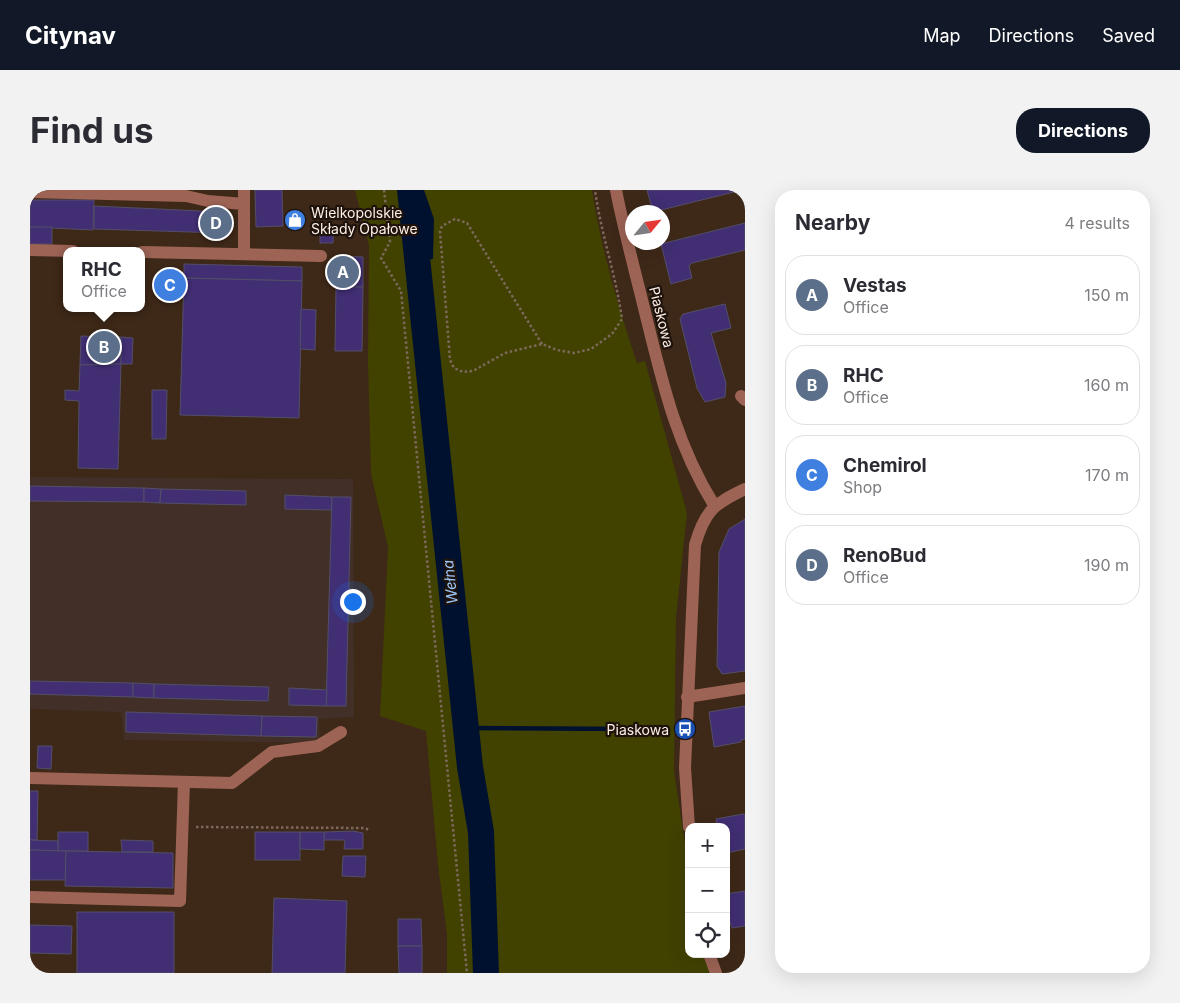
<!DOCTYPE html>
<meta charset="utf-8">
<style>
:root{--surface:#fff;--page:#f2f2f3;--text:#2b2b33;--muted:#7c7c81;--line:#e1e1e2;--accent:#111827}
body{margin:0;font-family:Inter,sans-serif;background:var(--page);color:var(--text)}
.controls{position:absolute;right:15px;bottom:15px;display:grid;overflow:hidden;border-radius:10px;box-shadow:0 5px 20px #0002}
.controls button{width:45px;height:45px;display:grid;place-items:center;padding:0;border:0;border-bottom:1px solid var(--line);background:var(--surface);color:var(--text);font:25px sans-serif}
.compass{position:absolute;left:595px;top:15px;width:45px;height:45px;border-radius:50%;background:var(--surface);box-shadow:0 5px 20px #0002;rotate:61deg}
.you{position:absolute;left:322px;top:411px;width:18px;height:18px;margin:-12px;border:4px solid #fff;border-radius:50%;background:#1a73e8;box-shadow:0 0 0 8px #1a73e833}
.badge{display:grid;place-items:center;width:32px;height:32px;border-radius:50%;background:var(--accent);color:#fff;font-size:16px;font-weight:700}
.pin{position:absolute;translate:-50% -50%;border:2px solid #fff;box-shadow:0 1px 5px #0006}
.popup{position:absolute;left:33px;top:57px;width:82px;height:65px;box-sizing:border-box;display:grid;place-content:center;border-radius:10px;background:var(--surface);filter:drop-shadow(0 1px 4px #0005);font-size:16px;white-space:nowrap;color:var(--muted)}
.popup b{font-size:19px;color:var(--text)}
.popup::after{content:'';position:absolute;left:50%;top:100%;margin-left:-10px;border:10px solid transparent;border-top-color:var(--surface)}
.list{margin:0;padding:0;list-style:none}
h2{display:flex;justify-content:space-between;align-items:center;height:65px;margin:0;padding:0 20px;font-size:21px}
h2 small{font-size:16px;font-weight:400;color:var(--muted)}
.list li{display:grid;grid-template-columns:32px 1fr auto;gap:15px;align-items:center;box-sizing:border-box;height:80px;margin:0 10px 10px;padding:0 10px;border:1px solid var(--line);border-radius:20px}
.list b{display:block;font-size:19px;white-space:nowrap}
.list p{margin:0;font-size:16px;white-space:nowrap;color:var(--muted)}
.list em{font-size:16px;font-style:normal;color:var(--muted)}
.icon{flex:none;width:28px;height:28px;fill:none;stroke:currentColor;stroke-width:2;stroke-linecap:round;stroke-linejoin:round}
.map{position:relative;flex:none;width:715px;height:783px;overflow:hidden;border-radius:20px}
header{display:flex;align-items:center;gap:30px;box-sizing:border-box;height:70px;padding:0 25px;background:var(--accent);color:#fff}
header strong{font-size:24px}
nav{display:flex;gap:28px;margin-inline-start:auto;font-size:18px}
.intro{display:flex;align-items:center;justify-content:space-between;box-sizing:border-box;height:120px;padding:0 30px}
h1{margin:0;font-size:35px}
.button{padding:12px 22px;border-radius:20px;background:var(--accent);color:#fff;font-size:18px;font-weight:700}
main{display:flex;gap:30px;padding:0 30px}
aside{flex:1;background:var(--surface);border-radius:20px;box-shadow:0 5px 20px #0002}
.map>svg:first-child{display:block}
</style>
<header>
<strong>Citynav</strong>
<nav><a>Map</a><a>Directions</a><a>Saved</a></nav>
</header>
<div class="intro"><h1>Find us</h1><a class="button">Directions</a></div>
<main>
<div class="map">
<svg width="715" height="783" viewBox="0 0 715 783">
<rect width="100%" height="100%" fill="#3e2818"/>
<polygon fill="#423028" points="0,287 323,289 324,527 289,529 290,553 94,550 91,522 0,519"/>
<path fill="#414200" d="M325 0H562C571 59 588 116 607 173L615 171 657 323 646 428 644 581 659 681V764H672L680 783H417V744L408 675 396 541 350 526 358 357 341 284 338 172 339 55Z"/>
<polygon fill="#00112f" points="373,0 394,0 404,29 403,69 382,71"/>
<g fill="none" stroke-linecap="round" stroke-linejoin="round">
<polyline stroke="#00112f" stroke-width="4.5" points="436,538 601,539"/>
<polyline stroke="#00112f" stroke-width="26" points="380,0 440,577 451,642 456,783"/>
</g>
<g fill="#412e73" stroke="#534f68">
<polygon points="225,0 252,0 253,36 226,37"/>
<polygon points="617,0 712,0 623,22"/>
<polygon points="0,10 64,10 63,40 0,37"/>
<polygon points="64,16 193,22 193,43 64,39"/>
<polygon points="715,33 715,60 662,73 659,76 662,88 641,94 631,54"/>
<polygon points="290,35 304,35 303,53 290,53"/>
<rect x="0" y="37" width="22" height="17"/>
<polygon points="307,66 333,67 333,97 306,97"/>
<polygon points="154,74 272,77 272,91 154,88"/>
<polygon points="154,88 272,91 269,228 150,225"/>
<polygon points="306,97 333,97 332,161 305,161"/>
<polygon points="695,114 701,138 681,143 696,193 695,207 675,212 667,198 650,129 653,124"/>
<polygon points="271,119 286,120 285,160 270,159"/>
<polygon points="51,146 91,147 91,174 50,175"/>
<polygon points="91,147 103,148 102,174 91,174"/>
<polygon points="91,174 88,279 48,278 49,211 35,210 35,200 49,201 50,175"/>
<polygon points="122,200 137,200 136,249 122,249"/>
<polygon points="0,296 114,298 114,312 0,311"/>
<polygon points="114,298 131,299 130,313 114,312"/>
<polygon points="131,299 216,301 216,315 130,313"/>
<polygon points="255,305 302,307 301,320 255,319"/>
<polygon points="302,307 321,307 316,516 296,516"/>
<polygon points="715,329 715,481 692,484 687,476 689,362 699,339"/>
<polygon points="0,491 103,493 103,507 0,504"/>
<polygon points="103,493 124,494 124,508 103,507"/>
<polygon points="124,494 239,497 238,511 124,508"/>
<polygon points="259,498 297,500 296,516 259,515"/>
<polygon points="715,516 715,549 711,550 711,552 684,557 679,522"/>
<polygon points="96,522 232,526 231,546 96,542"/>
<polygon points="232,526 287,527 286,547 231,546"/>
<polygon points="8,556 22,556 21,579 7,578"/>
<polygon points="0,601 8,601 7,650 0,650"/>
<polygon points="713,624 715,625 715,659 696,663 696,637 687,637 686,629"/>
<polygon points="323,641 333,643 333,659 314,659 315,650 294,650 294,642"/>
<rect x="28" y="642" width="30" height="19"/>
<rect x="225" y="642" width="45" height="28"/>
<polygon points="270,642 294,642 294,660 270,659"/>
<polygon points="0,650 28,651 28,661 0,660"/>
<polygon points="91,650 123,651 123,662 92,662"/>
<polygon points="0,660 36,661 36,690 0,690"/>
<polygon points="36,661 143,663 143,698 35,696"/>
<polygon points="313,666 336,666 335,687 312,686"/>
<polygon points="715,701 715,736 702,738 700,732 696,732 696,704"/>
<polygon points="244,708 317,711 315,783 242,783"/>
<rect x="47" y="722" width="97" height="61"/>
<polygon points="368,729 391,729 392,756 368,756"/>
<polygon points="0,735 42,736 41,764 0,763"/>
<polygon points="368,756 392,756 392,783 369,783"/>
</g>
<g fill="none" stroke-linecap="round" stroke-linejoin="round">
<g stroke="#7d695b" stroke-width="2.5" stroke-dasharray="2.5 2.5" stroke-linecap="butt">
<polyline points="354,0 360,52 351,68 371,101 437,783"/>
<path d="M512 154 437 33 425 29 412 36 410 41 420 170 424 178 433 182 443 181 475 163 512 154 527 160 544 163 561 159 582 144 592 129C586 85 571 44 565 0"/>
<polyline points="166,637 335,638 339,640"/>
</g>
<g stroke="#9d6455" stroke-width="12">
<polyline points="214,0 214,14"/>
<path d="M586 0C594 41 605 81 615 122 632 191 646 254 684 315"/>
<polyline points="0,2 156,6 178,11 214,14 214,64"/>
<polyline points="0,60 43,61"/>
<polyline points="112,62 291,66"/>
<polyline points="711,206 715,210"/>
<polyline points="657,507 715,498"/>
<polyline points="0,588 202,593 242,562 288,556 311,542"/>
<path d="M659 637 655 578 665 355C675 320 684 314 715 299"/>
<polyline points="0,707 150,711 154,592"/>
<polyline points="679,764 686,783"/>
</g>
</g>
<defs>
<g id="shop-disc" transform="scale(1.125)"><circle r="9.5" fill="#3f7fe0" stroke="#1d130c"/><path d="M-5-2.5h2.3a2.7 3.5 0 0 1 5.4 0H5L5.5 6h-11ZM-1.5-2.5h3a1.5 2.3 0 0 0-3 0Z" fill="#fff"/></g>
<g id="bus-disc" transform="scale(1.125)"><circle r="9.5" fill="#1a4fb4" stroke="#1d130c"/><path d="M-5-6H5V4H4V6H2V4H-2V6H-4V4H-5ZM-3.5-4V0h7V-4ZM-3.5 1.2v1.5H-2V1.2ZM2 1.2v1.5H3.5V1.2Z" fill="#fff"/></g>
</defs>
<g fill-rule="evenodd">
<use href="#shop-disc" x="265" y="30"/>
<use href="#bus-disc" x="655" y="539"/>
</g>
<g text-anchor="middle" dominant-baseline="central" stroke-width="4.5" stroke-linejoin="round" paint-order="stroke">
<g font-size="14" fill="#feefe5" stroke="#1d130c" text-anchor="start">
<text x="281" y="22">Wielkopolskie<tspan x="281" dy="16">Składy Opałowe</tspan></text>
<text x="639" y="539" text-anchor="end">Piaskowa</text>
</g>
<g font-size="14" fill="#feefe5" stroke="#1d130c">
<text transform="translate(632 127) rotate(76)">Piaskowa</text>
</g>
<g font-size="15" font-style="italic" fill="#9cc6fa" stroke="#1d130c">
<text transform="translate(420 392) rotate(-96)">Wełna</text>
</g>
</g>
</svg>
<div class="controls">
<button>+</button>
<button>−</button>
<button><svg class="icon" aria-label="locate" viewBox="0 0 24 24"><circle cx="12" cy="12" r="6"/><path d="M12 2v4M12 18v4M2 12h4M18 12h4"/></svg></button>
</div>
<svg class="compass" viewBox="-18 -18 36 36"><path d="M0-13l5 13h-10z" fill="#e53935"/><path d="M0 13l5-13h-10z" fill="#7c7c81"/></svg>
<div class="you"></div>
<div class="pin badge" style="left:313px;top:82px;background:#5c6f8a">A</div>
<div class="pin badge" style="left:74px;top:157px;background:#5c6f8a">B</div>
<div class="popup"><b>RHC</b>Office</div>
<div class="pin badge" style="left:140px;top:95px;background:#3f7fe0">C</div>
<div class="pin badge" style="left:186px;top:33px;background:#5c6f8a">D</div>
</div>
<aside>
<h2>Nearby<small>4 results</small></h2>
<ul class="list">
<li><span class="badge" style="background:#5c6f8a">A</span><div><b>Vestas</b><p>Office</p></div><em>150 m</em></li>
<li><span class="badge" style="background:#5c6f8a">B</span><div><b>RHC</b><p>Office</p></div><em>160 m</em></li>
<li><span class="badge" style="background:#3f7fe0">C</span><div><b>Chemirol</b><p>Shop</p></div><em>170 m</em></li>
<li><span class="badge" style="background:#5c6f8a">D</span><div><b>RenoBud</b><p>Office</p></div><em>190 m</em></li>
</ul>
</aside>
</main>
